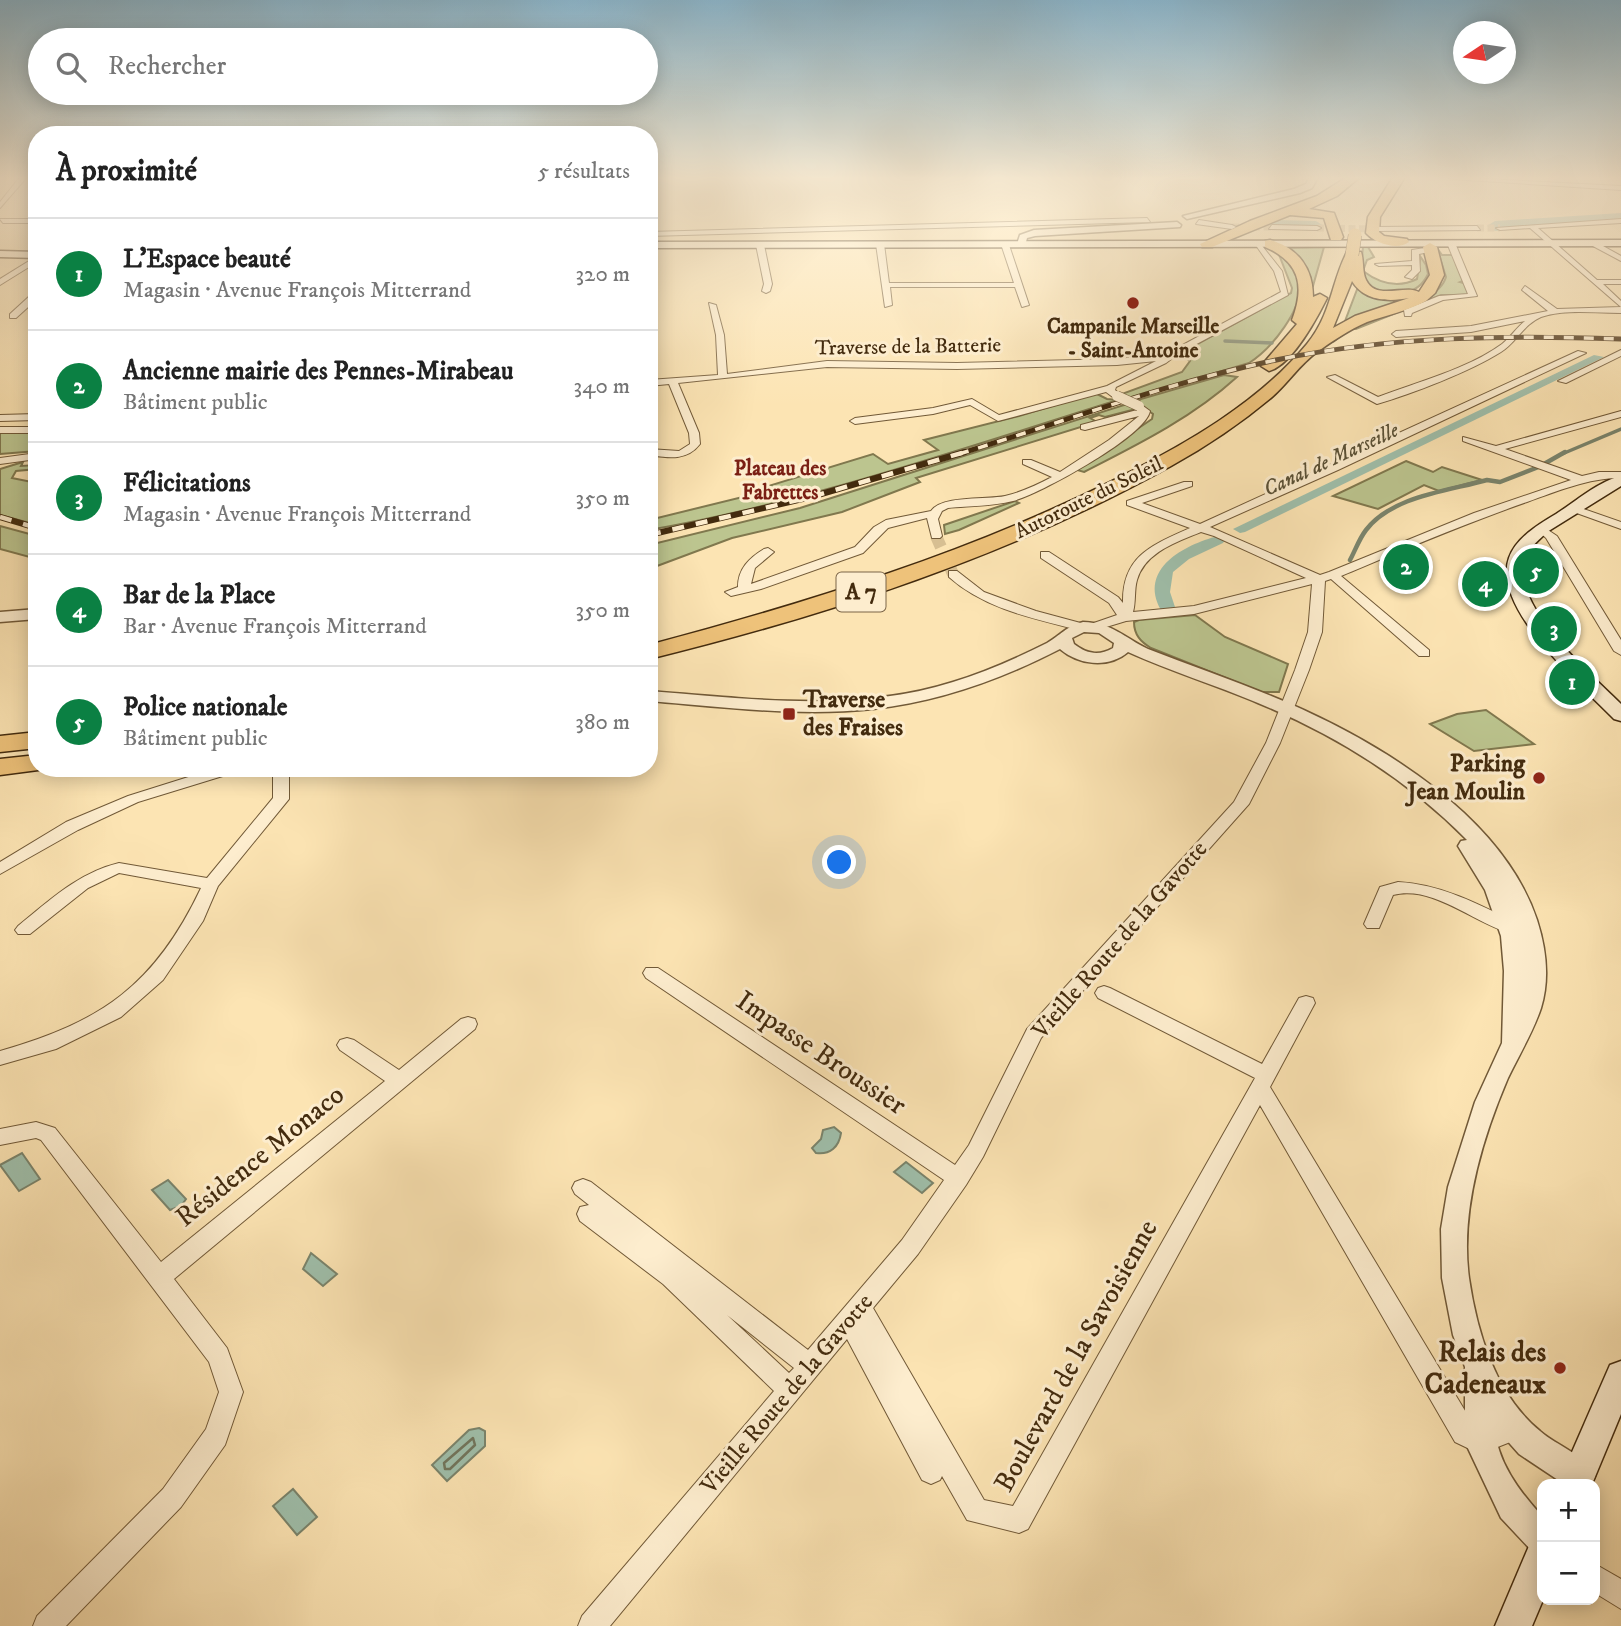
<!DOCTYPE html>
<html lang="fr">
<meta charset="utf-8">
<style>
:root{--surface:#fff;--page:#f6f6f6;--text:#222;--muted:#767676;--line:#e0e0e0;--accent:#0b8043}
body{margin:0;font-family:"IM FELL DW Pica",serif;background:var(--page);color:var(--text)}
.controls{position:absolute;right:21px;bottom:21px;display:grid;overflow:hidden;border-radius:14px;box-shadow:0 4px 18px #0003}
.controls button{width:63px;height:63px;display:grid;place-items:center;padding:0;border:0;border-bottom:2px solid var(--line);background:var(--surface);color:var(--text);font:35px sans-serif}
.compass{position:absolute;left:1453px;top:21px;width:63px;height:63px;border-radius:50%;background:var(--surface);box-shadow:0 4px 18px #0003;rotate:257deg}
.you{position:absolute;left:840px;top:863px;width:24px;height:24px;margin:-18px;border:5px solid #fff;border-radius:50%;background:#1a73e8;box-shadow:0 0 0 10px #1a73e833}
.badge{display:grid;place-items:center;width:46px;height:46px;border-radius:50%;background:var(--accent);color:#fff;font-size:23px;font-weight:700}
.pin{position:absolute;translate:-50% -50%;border:4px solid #fff;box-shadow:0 2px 7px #0006}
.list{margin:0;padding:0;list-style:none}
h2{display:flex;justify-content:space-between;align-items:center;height:91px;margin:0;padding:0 28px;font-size:30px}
h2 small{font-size:23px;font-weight:400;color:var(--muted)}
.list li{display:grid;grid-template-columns:46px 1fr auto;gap:21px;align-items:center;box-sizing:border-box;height:112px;padding:0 28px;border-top:2px solid var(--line)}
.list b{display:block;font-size:26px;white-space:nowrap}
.list p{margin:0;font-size:23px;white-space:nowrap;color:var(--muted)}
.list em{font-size:23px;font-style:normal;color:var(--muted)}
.icon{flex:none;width:38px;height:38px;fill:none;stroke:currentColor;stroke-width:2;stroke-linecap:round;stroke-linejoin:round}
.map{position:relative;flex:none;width:1621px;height:1626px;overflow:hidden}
.search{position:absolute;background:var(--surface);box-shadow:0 4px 18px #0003;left:28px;top:28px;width:630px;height:77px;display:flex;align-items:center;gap:18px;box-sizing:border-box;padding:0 24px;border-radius:38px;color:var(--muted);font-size:26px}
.panel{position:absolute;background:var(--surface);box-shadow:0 4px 18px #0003;left:28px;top:126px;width:630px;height:651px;border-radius:28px}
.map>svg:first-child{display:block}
</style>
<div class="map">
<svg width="1621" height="1626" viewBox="0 0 1621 1626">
<rect width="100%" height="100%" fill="#fce4b3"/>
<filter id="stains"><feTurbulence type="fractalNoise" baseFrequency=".00286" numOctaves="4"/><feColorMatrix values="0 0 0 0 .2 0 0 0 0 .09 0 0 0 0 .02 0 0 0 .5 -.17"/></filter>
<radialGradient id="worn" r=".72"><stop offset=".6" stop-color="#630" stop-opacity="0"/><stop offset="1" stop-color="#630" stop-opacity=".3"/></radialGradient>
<g fill="#bcc58f" stroke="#80784e" stroke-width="2">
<polygon points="1324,247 1313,286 1311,286 1286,248"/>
<path d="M1363 247H1368L1374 257 1367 260 1363 271C1379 283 1397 289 1417 279L1420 260 1418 253 1426 265 1428 274C1416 299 1395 293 1371 289L1361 271Z"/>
<path d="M1437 248 1442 255H1455L1465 280 1460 282 1467 284 1469 295H1441L1356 329 1351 328 1333 342C1358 315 1437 309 1446 277Z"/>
<path d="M1282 251C1288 260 1297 270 1299 281 1305 308 1271 349 1249 363L1128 399 1119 395 1182 372 1190 361 1179 354 1291 293 1292 288 1278 252Z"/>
<polygon points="1358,287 1404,299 1410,299 1345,321"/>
<path d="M1224 375 1237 377C1192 418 1137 445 1084 472L1077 470 1152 419 1153 414 1134 401Z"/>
<path d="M1095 393 1107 399 1118 400C964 448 809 502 649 530V520L755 494 752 491 873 454 888 464 938 450 924 440 1019 416Z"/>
<polygon points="1127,404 1136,409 1105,417 1099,415 1090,418 1097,422 916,478 920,482 842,512 732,538 649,569 649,545 800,508"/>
<polygon points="0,432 37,432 37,451 0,454"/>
<polygon points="1406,461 1433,472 1442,467 1482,480 1439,491 1424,485 1378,509 1333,496"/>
<polygon points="23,462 21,466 37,465 37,469 16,471 12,478 37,483 37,525 0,515 0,469"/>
<polygon points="1015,501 1019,503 959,530 945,534 944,525"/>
<polygon points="0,526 37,536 37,559 0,549"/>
<path d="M1195 615 1225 637 1288 664 1279 692H1261L1151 648C1141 642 1134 635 1134 622L1139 620Z"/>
<polygon points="1486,710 1534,744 1474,751 1430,724 1457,714"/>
</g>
<g fill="#9fbfab" stroke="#7a846c" stroke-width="2">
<path d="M834 1127 841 1133C839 1147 830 1155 816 1153L812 1148 821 1139 823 1130Z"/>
<polygon points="22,1153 40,1179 19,1191 0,1165"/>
<polygon points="906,1162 933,1183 922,1193 894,1172"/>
<polygon points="168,1180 186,1199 181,1206 170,1210 152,1190"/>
<polygon points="311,1253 337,1274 323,1286 303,1269"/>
<polygon points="479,1428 485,1431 485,1446 447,1481 432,1465 469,1430"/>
<polygon points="293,1489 317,1517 297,1535 273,1506"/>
</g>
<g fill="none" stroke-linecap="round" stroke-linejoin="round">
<polygon stroke="#71755c" stroke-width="2.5" points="473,1438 475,1445 450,1469 445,1469 444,1463"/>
<g stroke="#7a846c" stroke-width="3.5">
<polyline points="1225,341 1272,343"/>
<polyline points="1562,454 1621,429"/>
</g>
<g stroke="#7a846c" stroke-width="4.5">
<polyline points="1544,464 1565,452"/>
<path d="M1350 560C1355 551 1359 539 1366 530 1392 496 1448 491 1487 480L1500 482 1541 466"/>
</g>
<g fill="#9fbfab" fill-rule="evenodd">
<polygon points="1594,355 1604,357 1245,532 1240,533 1233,529"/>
<path d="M1218 536 1225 540 1223 543 1189 559 1173 572 1170 592 1175 607 1167 612 1161 610C1138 569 1184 545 1218 536Z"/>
</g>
<g fill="#9fbfab" fill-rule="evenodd">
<polygon points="1621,213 1621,221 1495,231 1487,226 1495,221"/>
<polygon points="1275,220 1316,221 1324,226 1316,231 1270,228 1267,225 1270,222"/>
</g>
<g stroke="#d7bf92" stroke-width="7" stroke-dasharray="7 3.5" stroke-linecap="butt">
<polyline points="1232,227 1272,227"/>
<polyline points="1317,228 1377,229"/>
<polyline points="1477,228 1500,228"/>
</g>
<polyline stroke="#d7bf92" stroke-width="12" stroke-dasharray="12 6" stroke-linecap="butt" points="936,536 953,574"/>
<g stroke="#715937" stroke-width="2">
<g id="minor">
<polygon points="20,177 27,177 0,208 0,202"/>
<polygon points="1448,177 1621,186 1621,190 1451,179"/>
<polygon points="1147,218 1150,222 649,236 649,232"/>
<polygon points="0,219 37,219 37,223 3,223"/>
<path d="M1621 219V223L1538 228 1597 280H1621V284H1603L1621 301V313C1596 313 1564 309 1541 317 1524 324 1516 343 1501 352 1471 371 1412 394 1377 404L1327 377 1335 375 1378 397C1417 382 1468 369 1502 344 1510 338 1516 328 1525 321L1471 332 1396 337 1392 334 1396 331 1471 326 1548 311 1522 290 1525 286 1557 309 1621 307 1530 228 1500 230 1496 228Z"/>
<polygon points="1199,220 1232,225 1236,227 1232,229 1196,224"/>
<polygon points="1272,225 1317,226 1321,228 1317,230 1269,229"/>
<polygon points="1477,226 1480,230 1377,231 1373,229 1377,227"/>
<polygon points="1451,241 1455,243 1477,296 1443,300 1412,313 1411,316 1405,316 1404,310 1439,296 1468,294 1447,243"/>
<polygon points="1594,241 1621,256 1621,261 1591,245"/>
<polygon points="880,242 884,244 889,283 1014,283 1001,244 1008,242 1029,305 1022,307 1015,287 890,287 892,305 885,307 876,244"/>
<path d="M1259 242 1282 271 1288 295 1178 354 1166 363 1116 387 1115 390 1122 396 1120 398H1114L1106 392 998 421 970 405 933 414 855 424 850 421 855 418 933 408 972 399 999 415 1107 386 1156 361 1117 365 957 369 827 367 678 383 699 433 700 444C687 461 669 458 649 455V449L679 451 690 444 689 433 669 384 649 386V380L718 375 716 335 709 303 716 305 724 335 727 374 827 361 957 363 1117 359 1166 354 1281 292 1274 271 1255 244Z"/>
<polygon points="760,243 764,245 772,284 770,291 766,293 762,291 764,284 756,245"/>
<polygon points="1431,247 1434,251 1419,254 1420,271 1412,279 1405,277 1412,270 1412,265 1379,266 1375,264 1412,261 1412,250"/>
<polygon points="37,256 37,262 0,285 0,279"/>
<polygon points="34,292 37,292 37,299 16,318 10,318 10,314"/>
<polygon points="1621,350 1621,356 1566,383 1558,381"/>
<path d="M1578 351 1586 353 1338 470 1210 527 1320 575 1329 572 1474 513 1571 480 1463 441V437L1496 446 1621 411V417L1505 449 1582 476 1599 472H1621V478C1588 478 1558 491 1527 502 1464 524 1403 550 1341 576L1429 650V656H1419L1331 579 1325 581 1322 632 1309 670 1280 743 1249 804 1041 1038 983 1157 966 1185 918 1254 873 1308 984 1500 1013 1506 1255 1078 1098 998 1095 993 1098 988 1104 986 1110 988 1262 1064 1299 998 1306 996 1313 998 1315 1003 1270 1087 1473 1424 1481 1429 1514 1416 1523 1419 1526 1428 1523 1437 1480 1454 1455 1442 1260 1105 1028 1529 1019 1533 967 1520 942 1476 940 1480 931 1484 922 1480 847 1339 610 1626H578L582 1616 774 1391 663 1284 580 1221 577 1214 580 1207 589 1205 575 1194 572 1188 575 1182 583 1179 591 1182 808 1350 902 1240 944 1180 646 978 643 973 646 968H658L955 1165 969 1145 1027 1029 1234 802 1266 743 1295 670 1308 632 1312 584 1194 614 1126 621 1093 631H1083C1036 619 986 610 949 577V571H957L984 592 1036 611 1088 625 1117 615 1109 603 1041 558V552H1049L1118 597 1123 603C1122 556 1152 545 1190 528L1127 505V501L1184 482H1192V486L1142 503 1200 524ZM1201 532 1214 536 1306 578 1194 606 1133 612C1136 602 1134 590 1137 580 1145 552 1177 542 1201 532ZM727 1315 794 1368 789 1373Z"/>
<path d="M1139 403 1150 411C1146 436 1040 494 1013 501 992 506 970 506 948 508L942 511 938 519 942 536 940 538H932L927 518 888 528 863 553 761 589 731 596 725 592 738 587C738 569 749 558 764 549L768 548 774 552 755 568 751 584 855 547 874 527 886 520 931 511C942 495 987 500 1005 496 1022 492 1037 485 1052 477L1023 464V460H1031L1060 472 1109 440 1139 416 1085 430 1081 429V425L1137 410 1134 406Z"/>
<polygon points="37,414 37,420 0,421 0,415"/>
<rect x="0" y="427" width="37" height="6"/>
<polygon points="37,453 37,459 0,464 0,458"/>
<polygon points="1575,506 1621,522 1621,529 1571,511 1571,507"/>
<polygon points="1542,526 1557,536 1621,640 1621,655 1614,651 1546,538 1536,529"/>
<polygon points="217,768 241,768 239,771 138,802 78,830 0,874 0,862 66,822 128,796"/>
<path d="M271 768H286L289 775V799L218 886 203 921 163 980 121 1017 56 1049 0 1065V1051C102 1022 155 985 201 888L119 873 88 888 30 934H18L15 930 18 926C50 900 78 873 119 863L207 878 273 798V775Z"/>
<path d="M1398 882C1440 884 1479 904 1516 923L1519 927 1516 931 1510 933C1473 923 1434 885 1393 895L1379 928H1367L1364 924 1380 887Z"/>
<polygon points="468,1017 475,1019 477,1024 475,1029 174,1279 227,1348 243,1392 225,1445 181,1507 66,1626 33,1626 37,1616 163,1489 206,1429 219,1392 209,1362 41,1140 36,1138 0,1145 0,1129 36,1122 55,1128 161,1262 385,1081 340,1050 337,1045 340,1040 347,1038 354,1040 399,1070 461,1019"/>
<polygon points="1595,1564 1621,1579 1621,1609 1595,1593"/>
</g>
</g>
<g stroke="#715937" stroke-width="3">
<g id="tertiary">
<polygon points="1310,177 1318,177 1312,188 1300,193 1187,219 1183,216 1294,189 1306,184"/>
<polygon points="1177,222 1181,225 1180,227 1035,236 1027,238 1025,246 1017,244 1020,235 1034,230"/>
<polygon points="37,609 37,619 0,622 0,612"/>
<path d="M1083 622C1113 623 1123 637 1148 649 1194 667 1242 683 1288 703 1382 744 1503 817 1537 920 1546 948 1550 979 1541 1008 1533 1032 1519 1055 1508 1078 1482 1139 1460 1211 1469 1278 1477 1333 1496 1395 1540 1431 1557 1446 1586 1455 1595 1476L1591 1484H1564L1519 1454 1495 1427C1496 1461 1520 1492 1542 1516V1555L1531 1550 1501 1518 1465 1442V1367L1453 1335 1442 1278 1441 1229 1448 1187 1475 1102 1502 1043 1504 971 1501 936 1485 890 1458 846 1461 841 1467 840C1408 780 1336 735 1258 703 1215 685 1170 671 1128 652 1108 669 1079 665 1060 649 1002 679 938 702 873 709 799 717 723 707 649 701V691C750 699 855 713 953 682 986 672 1017 658 1047 643 1061 635 1065 627 1083 622ZM1084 632 1099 633 1114 643 1113 648C1099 656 1087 654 1074 644L1072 638Z"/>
</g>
</g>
<g stroke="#432b0e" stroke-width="3">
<g id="secondary">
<polygon points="1621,240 1621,246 649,248 649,242"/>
<polygon points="0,251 37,252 37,258 0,257"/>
<path d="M1621 476V486L1547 532C1540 539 1530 547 1526 556 1506 603 1592 675 1621 704V721L1614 719C1582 686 1491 608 1509 558 1516 538 1539 524 1556 514 1575 502 1599 481 1621 476Z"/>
<polygon points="1621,1361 1621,1414 1592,1484 1558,1484 1610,1365"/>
<polygon points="1542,1541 1543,1600 1532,1626 1495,1626 1529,1546"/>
</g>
</g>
<g stroke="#432b0e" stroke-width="3">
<g id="motorway">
<polygon points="1347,177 1360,177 1337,196 1309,209 1334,213 1343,237 1341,240 1331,240 1324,218 1290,215 1212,247 1202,247 1200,244 1250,221 1317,196"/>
<path d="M1393 177H1405L1380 217 1379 232 1384 236 1407 239 1409 242C1397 251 1375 243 1366 233L1368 217Z"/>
<path d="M1270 240C1298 248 1313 268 1313 297L1320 294 1327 298C1317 318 1292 365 1269 371L1261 366 1297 324 1292 320C1305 286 1300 262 1265 247V241Z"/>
<path d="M1430 243 1437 247 1444 275 1435 293 1426 301C1407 311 1387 315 1367 322 1350 329 1331 342 1317 352 1300 364 1288 383 1272 397 1241 423 1207 446 1171 466 1009 556 828 615 649 659V645C810 602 969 553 1118 478 1186 444 1258 403 1307 344 1332 313 1331 283 1347 252H1361C1364 261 1362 272 1366 280 1376 301 1405 284 1419 292L1430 275 1423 247ZM1352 281C1364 301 1388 302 1409 298L1355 316 1333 328Z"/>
<polygon points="37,732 37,748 0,752 0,736"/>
<polygon points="37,755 37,768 46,769 0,775 0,759"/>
</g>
</g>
<use href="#minor" fill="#fdedce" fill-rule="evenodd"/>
<use href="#tertiary" fill="#fdedce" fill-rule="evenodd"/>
<use href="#secondary" fill="#fdedce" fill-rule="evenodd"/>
<use href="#motorway" fill="#eec27a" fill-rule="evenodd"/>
<g stroke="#432b0e" stroke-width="5">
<path id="rail-far1" d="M959 454C1066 421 1172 381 1281 359 1393 336 1508 335 1621 339"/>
</g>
<g stroke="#432b0e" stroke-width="6">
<g id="rail">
<polyline points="0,517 37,528"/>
<polyline points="649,535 811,497 965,452"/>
</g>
</g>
<use href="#rail-far1" stroke="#fdedce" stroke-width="3.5" stroke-dasharray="10" stroke-linecap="butt"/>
<use href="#rail" stroke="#fdedce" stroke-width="4.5" stroke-dasharray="12" stroke-linecap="butt"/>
<g stroke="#715937" stroke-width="11" stroke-linecap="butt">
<polyline id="minor-bridge" points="1117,396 1139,406"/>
</g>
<g stroke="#432b0e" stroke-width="14" stroke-linecap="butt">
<polyline id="motorway-bridge" points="1352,255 1355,235"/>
</g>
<use href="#minor-bridge" stroke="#fdedce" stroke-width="10"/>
<use href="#motorway-bridge" stroke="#eec27a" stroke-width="13"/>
</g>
<linearGradient id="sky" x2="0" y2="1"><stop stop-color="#8bb8d0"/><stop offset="0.44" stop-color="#fef3dd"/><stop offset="1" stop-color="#fef3dd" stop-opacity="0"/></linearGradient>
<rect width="1621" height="405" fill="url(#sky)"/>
<g fill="#8f2418" stroke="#fdedce" stroke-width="2.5">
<circle cx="1133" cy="303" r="7"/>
<rect x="782" y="707" width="14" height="14" rx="3.5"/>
<circle cx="1539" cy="778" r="7"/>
<circle cx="1560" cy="1368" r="7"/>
</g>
<g text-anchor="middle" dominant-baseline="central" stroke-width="6" stroke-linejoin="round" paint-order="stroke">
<g font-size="21" font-weight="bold" fill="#432b0e" stroke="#fdedce">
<text x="1133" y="327">Campanile Marseille<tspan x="1133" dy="24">- Saint-Antoine</tspan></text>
</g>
<g font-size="21" fill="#432b0e" stroke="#fdedce">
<text transform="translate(908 347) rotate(-1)">Traverse de la Batterie</text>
<text transform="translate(1089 498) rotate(-26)">Autoroute du Soleil</text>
</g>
<g font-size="21" font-style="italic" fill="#5a5035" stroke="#fdedce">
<text transform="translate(1331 460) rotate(-25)">Canal de Marseille</text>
</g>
<g font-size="21" font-weight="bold" fill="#7a1f14" stroke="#fdedce">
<text x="780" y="469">Plateau des<tspan x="780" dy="24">Fabrettes</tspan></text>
</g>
<rect fill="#fdedce" stroke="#7b6548" stroke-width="2" x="836.5" y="572.5" width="49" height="39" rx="5"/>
<g font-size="23" font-weight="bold" fill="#432b0e">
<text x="861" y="592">A 7</text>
</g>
<g font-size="24" font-weight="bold" fill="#432b0e" stroke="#fdedce" text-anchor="start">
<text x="803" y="700">Traverse<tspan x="803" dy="28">des Fraises</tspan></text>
<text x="1525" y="764" text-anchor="end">Parking<tspan x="1525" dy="28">Jean Moulin</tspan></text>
</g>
<g font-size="24" fill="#432b0e" stroke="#fdedce">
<text transform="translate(1120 940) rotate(-49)">Vieille Route de la Gavotte</text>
<text transform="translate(787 1394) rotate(-50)">Vieille Route de la Gavotte</text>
</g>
<g font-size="28" fill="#432b0e" stroke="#fdedce">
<text transform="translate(821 1053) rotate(34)">Impasse Broussier</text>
<text transform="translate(260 1156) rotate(-39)">Résidence Monaco</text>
<text transform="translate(1076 1356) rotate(-61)">Boulevard de la Savoisienne</text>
</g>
<g font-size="28" font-weight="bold" fill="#432b0e" stroke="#fdedce" text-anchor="end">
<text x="1546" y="1352">Relais des<tspan x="1546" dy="32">Cadeneaux</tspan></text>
</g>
</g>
<rect width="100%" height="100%" filter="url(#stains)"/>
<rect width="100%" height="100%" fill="url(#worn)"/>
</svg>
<div class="controls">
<button>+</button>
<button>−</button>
</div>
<svg class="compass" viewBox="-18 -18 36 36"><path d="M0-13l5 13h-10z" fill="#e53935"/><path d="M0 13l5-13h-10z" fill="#767676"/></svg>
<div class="you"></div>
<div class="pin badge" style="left:1572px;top:682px">1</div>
<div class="pin badge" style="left:1406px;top:567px">2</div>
<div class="pin badge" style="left:1554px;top:629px">3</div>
<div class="pin badge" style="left:1485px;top:584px">4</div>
<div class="pin badge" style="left:1536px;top:571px">5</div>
<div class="search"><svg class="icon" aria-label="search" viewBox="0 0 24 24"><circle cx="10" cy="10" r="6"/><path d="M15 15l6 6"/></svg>Rechercher</div>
<section class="panel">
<h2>À proximité<small>5 résultats</small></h2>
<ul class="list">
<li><span class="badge">1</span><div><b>L'Espace beauté</b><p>Magasin · Avenue François Mitterrand</p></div><em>320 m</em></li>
<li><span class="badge">2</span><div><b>Ancienne mairie des Pennes-Mirabeau</b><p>Bâtiment public</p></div><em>340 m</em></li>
<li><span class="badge">3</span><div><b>Félicitations</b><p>Magasin · Avenue François Mitterrand</p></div><em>350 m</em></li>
<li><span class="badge">4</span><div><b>Bar de la Place</b><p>Bar · Avenue François Mitterrand</p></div><em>350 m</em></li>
<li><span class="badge">5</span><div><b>Police nationale</b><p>Bâtiment public</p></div><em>380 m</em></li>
</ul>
</section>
</div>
